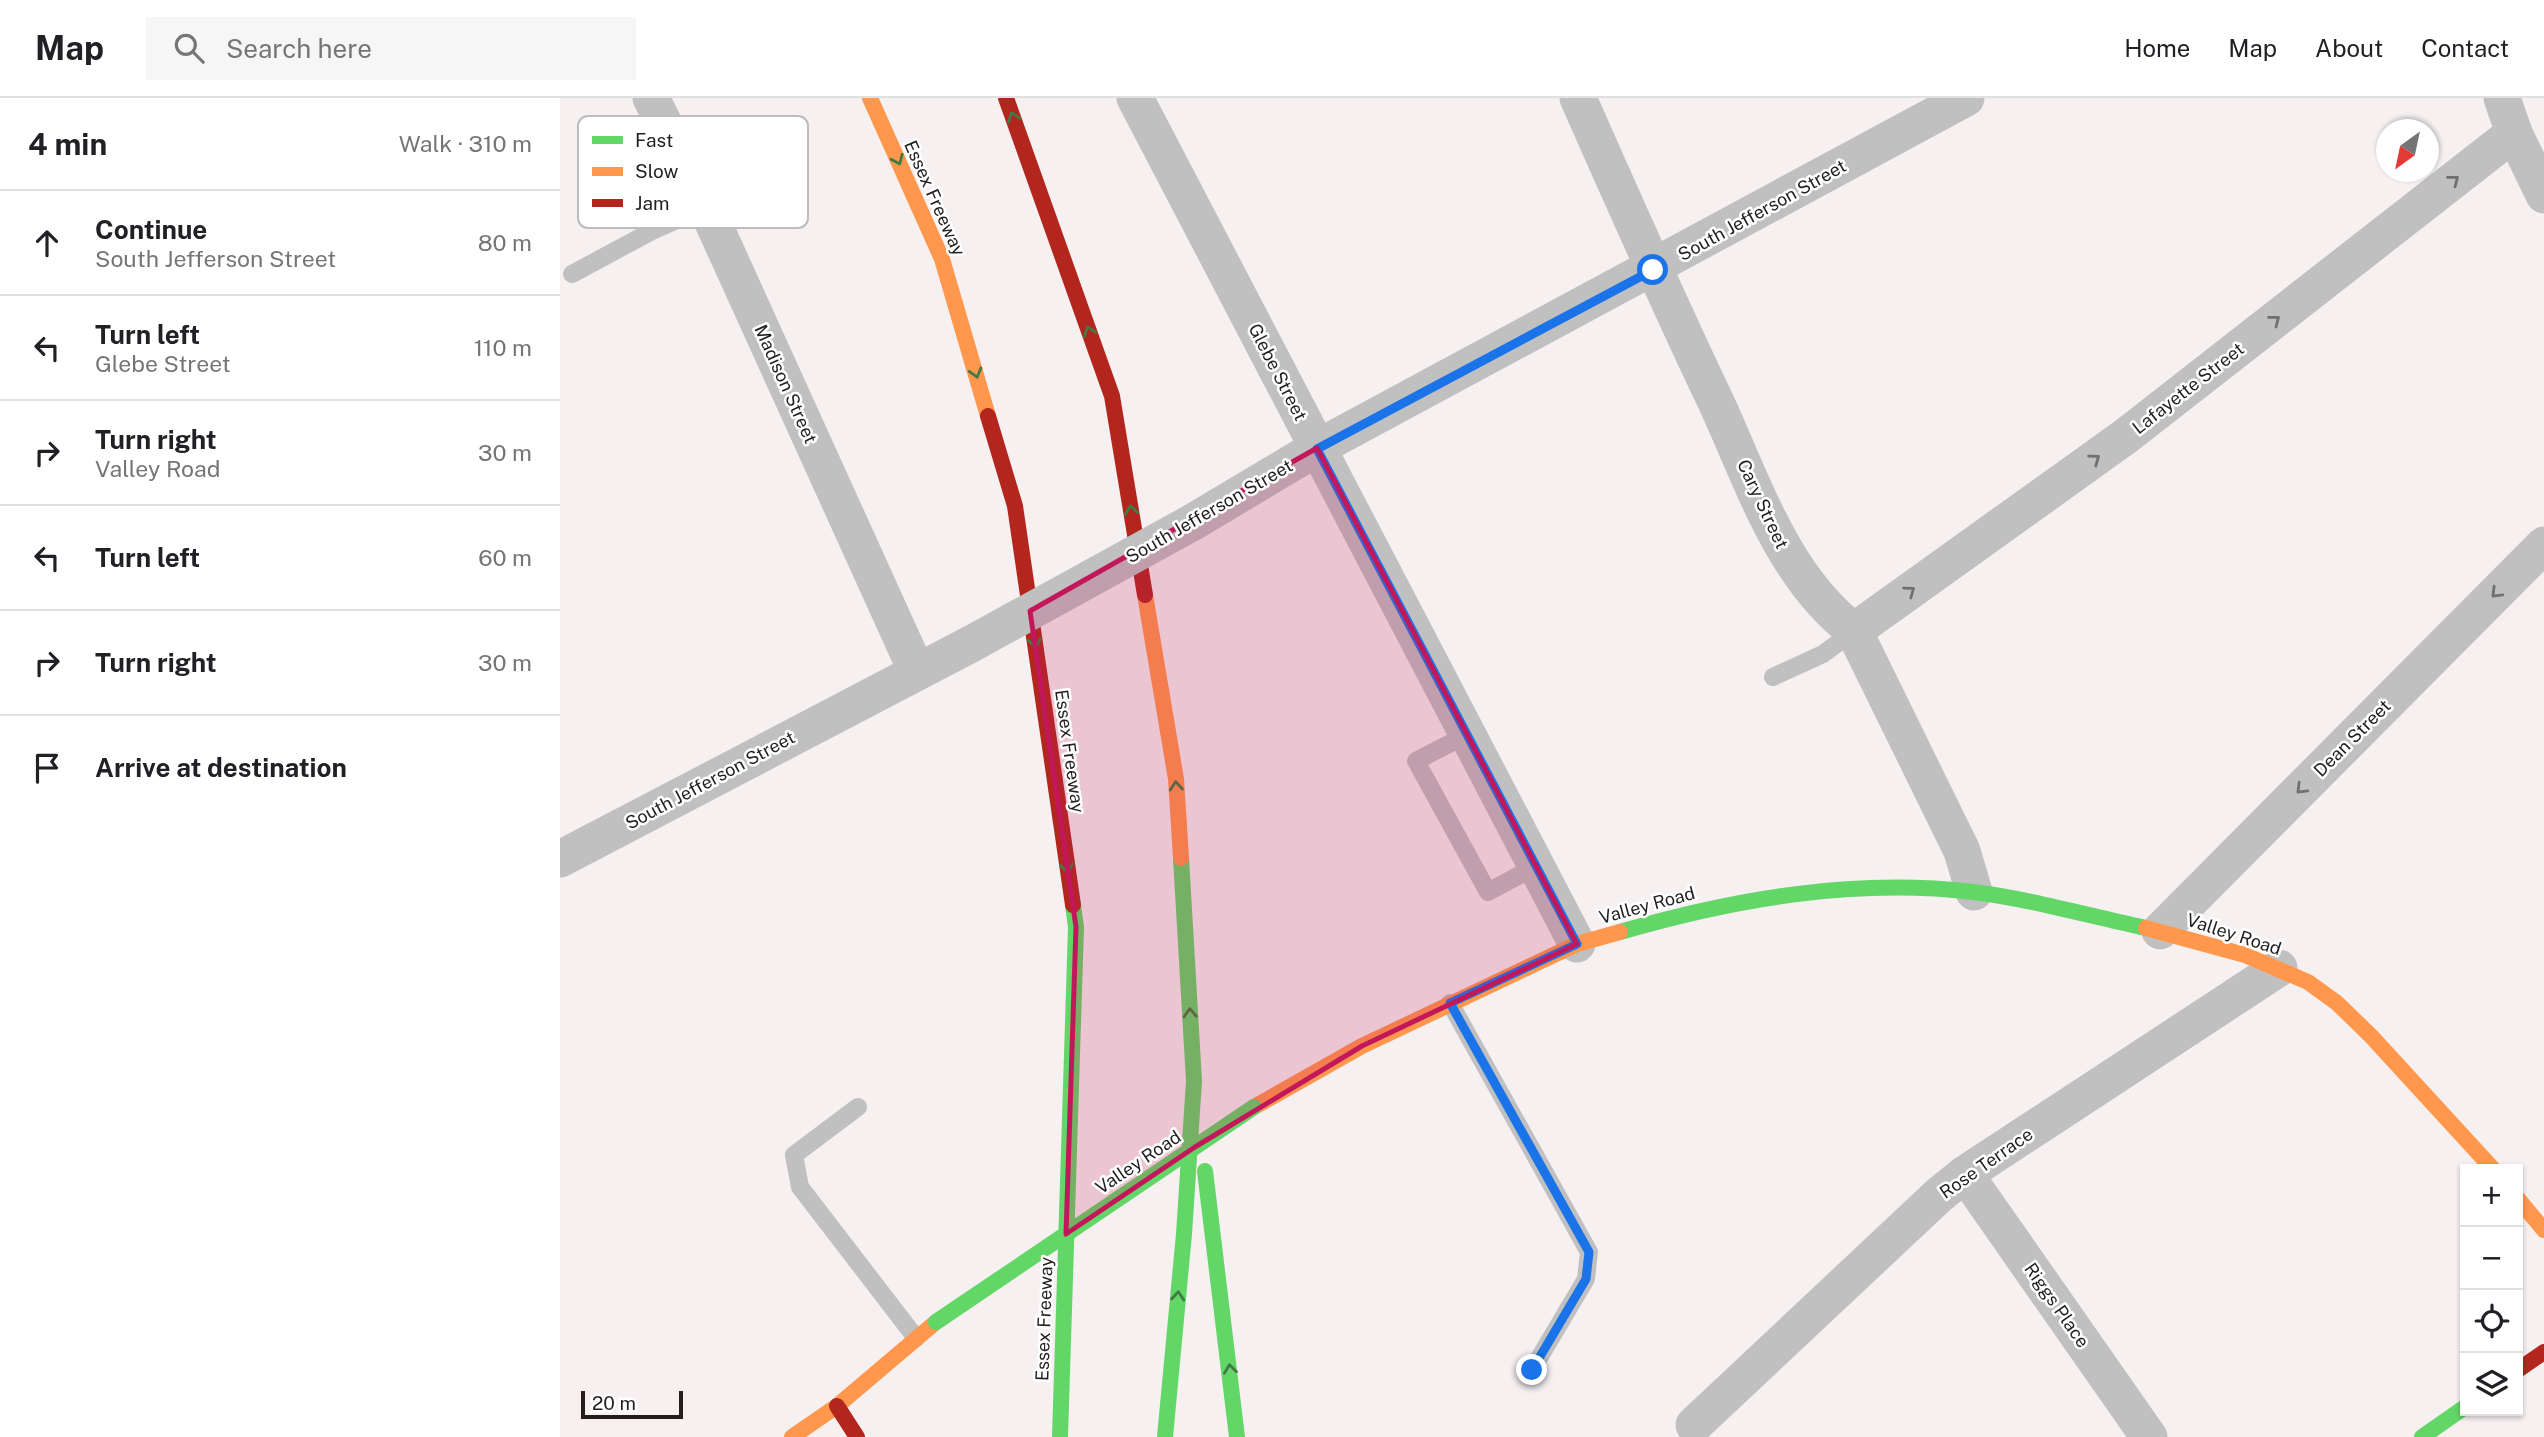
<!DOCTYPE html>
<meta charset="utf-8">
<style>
:root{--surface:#fff;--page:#f6f6f6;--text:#202124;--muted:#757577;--line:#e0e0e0}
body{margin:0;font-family:"Public Sans",sans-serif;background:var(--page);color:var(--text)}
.controls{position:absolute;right:21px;bottom:21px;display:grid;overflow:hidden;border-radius:0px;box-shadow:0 2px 5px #0004}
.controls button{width:63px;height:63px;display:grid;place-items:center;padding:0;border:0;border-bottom:2px solid var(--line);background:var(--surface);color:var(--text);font:35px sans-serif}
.compass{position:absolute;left:1816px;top:21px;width:63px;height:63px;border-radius:50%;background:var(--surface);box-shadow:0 2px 5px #0004;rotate:213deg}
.scale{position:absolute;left:21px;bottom:18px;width:102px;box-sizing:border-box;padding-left:7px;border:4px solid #221e1e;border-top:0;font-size:19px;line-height:24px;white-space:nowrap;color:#221e1e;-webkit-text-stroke:5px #fff;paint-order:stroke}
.stop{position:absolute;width:21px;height:21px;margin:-16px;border:5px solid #1a73e8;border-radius:50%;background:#fff}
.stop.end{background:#1a73e8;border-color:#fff;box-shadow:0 2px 7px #0008}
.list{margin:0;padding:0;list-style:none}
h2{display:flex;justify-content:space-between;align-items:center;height:91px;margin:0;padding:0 28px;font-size:30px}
h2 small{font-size:23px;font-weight:400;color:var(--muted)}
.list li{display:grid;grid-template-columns:46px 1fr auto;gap:21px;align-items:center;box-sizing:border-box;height:105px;padding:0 28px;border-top:2px solid var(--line)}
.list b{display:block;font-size:26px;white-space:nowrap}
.list p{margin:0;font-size:23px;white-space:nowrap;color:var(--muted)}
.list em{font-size:23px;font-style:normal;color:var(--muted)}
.icon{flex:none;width:38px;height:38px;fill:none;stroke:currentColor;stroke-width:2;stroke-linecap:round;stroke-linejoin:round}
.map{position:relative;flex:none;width:1984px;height:1339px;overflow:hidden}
header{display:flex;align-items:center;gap:42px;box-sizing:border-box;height:98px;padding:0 35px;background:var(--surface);border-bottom:2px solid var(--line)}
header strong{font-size:33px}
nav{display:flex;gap:38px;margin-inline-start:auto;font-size:24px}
.search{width:490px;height:63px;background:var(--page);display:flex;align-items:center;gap:18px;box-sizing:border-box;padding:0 24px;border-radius:0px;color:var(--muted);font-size:26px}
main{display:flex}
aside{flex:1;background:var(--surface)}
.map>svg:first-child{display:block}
</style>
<header>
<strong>Map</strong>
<div class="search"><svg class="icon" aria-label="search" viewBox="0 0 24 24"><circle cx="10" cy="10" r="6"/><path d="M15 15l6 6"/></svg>Search here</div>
<nav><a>Home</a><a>Map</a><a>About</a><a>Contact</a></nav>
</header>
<main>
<aside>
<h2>4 min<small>Walk · 310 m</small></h2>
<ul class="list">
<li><svg class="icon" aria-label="ahead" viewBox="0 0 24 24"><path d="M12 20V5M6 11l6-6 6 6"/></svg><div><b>Continue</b><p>South Jefferson Street</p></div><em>80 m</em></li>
<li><svg class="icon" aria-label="left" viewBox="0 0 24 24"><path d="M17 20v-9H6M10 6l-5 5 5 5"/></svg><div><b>Turn left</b><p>Glebe Street</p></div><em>110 m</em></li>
<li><svg class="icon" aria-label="right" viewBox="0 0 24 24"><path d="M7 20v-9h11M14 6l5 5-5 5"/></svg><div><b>Turn right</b><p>Valley Road</p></div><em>30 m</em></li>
<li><svg class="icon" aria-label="left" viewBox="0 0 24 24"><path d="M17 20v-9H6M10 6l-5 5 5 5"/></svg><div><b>Turn left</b></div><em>60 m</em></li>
<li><svg class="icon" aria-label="right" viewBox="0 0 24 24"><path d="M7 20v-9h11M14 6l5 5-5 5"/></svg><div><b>Turn right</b></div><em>30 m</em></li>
<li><svg class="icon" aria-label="arrive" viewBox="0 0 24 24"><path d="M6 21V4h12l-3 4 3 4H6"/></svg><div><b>Arrive at destination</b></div></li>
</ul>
</aside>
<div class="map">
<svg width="1984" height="1339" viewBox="0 0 1984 1339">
<rect width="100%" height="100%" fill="#f6f0f1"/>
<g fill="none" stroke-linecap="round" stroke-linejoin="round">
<g stroke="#c1c0c0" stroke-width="18">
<polyline points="12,176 92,133 146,109"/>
<polyline points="1213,579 1263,556 1294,533"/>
<polyline points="906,637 856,663 928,794 976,768"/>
<polyline points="890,905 1029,1154 1026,1181 972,1272"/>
<polyline points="298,1009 234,1057 240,1089 356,1240"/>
</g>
<g stroke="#c1c0c0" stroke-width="37">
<polyline points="91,0 146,109 357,574"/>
<polyline points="575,0 1017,846"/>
<path d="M1018 0C1063 102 1108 204 1156 304 1193 384 1222 478 1294 533L1402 753 1414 794"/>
<polyline points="1942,0 1954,35 1984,97"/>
<polyline points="633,424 757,350 1406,0"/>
<polyline points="1294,533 1566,338 1954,35"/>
<polyline points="0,761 411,546"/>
<polyline points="1600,833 1984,447"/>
<polyline points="1405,1076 1589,1339"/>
<polyline points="1134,1327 1379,1097 1405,1076 1719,870"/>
</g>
<g stroke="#63d668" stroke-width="16">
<path d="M1060 834C1174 801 1293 780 1413 794 1471 801 1529 818 1586 830"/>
<polyline points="645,1073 677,1339"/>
<polyline points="500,1339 516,829 513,807"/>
<polyline points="605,1339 624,1136 634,983 621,760"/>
<polyline points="1862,1339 1905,1309"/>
</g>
<g stroke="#ff974d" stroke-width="16">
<polyline points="310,0 382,161 428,318"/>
<polyline points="585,497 616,681 621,760"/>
<polyline points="1586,830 1685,857 1748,884 1777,905 1811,938 1933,1071"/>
<polyline points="694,1009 802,948 1017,846 1060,834"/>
<polyline points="1958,1101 1984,1132"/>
<polyline points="232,1339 277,1308 376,1224"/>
</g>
<g stroke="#b3261e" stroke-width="16">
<polyline points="446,0 552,298 585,497"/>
<polyline points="428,318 455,408 513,807"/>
<polyline points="1958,1272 1984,1254"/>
<polyline points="277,1308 297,1339"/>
</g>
<polyline stroke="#c1c0c0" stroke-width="37" points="411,546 633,424"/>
<polyline stroke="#63d668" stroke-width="16" points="376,1224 694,1009"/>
</g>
<defs><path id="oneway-chevron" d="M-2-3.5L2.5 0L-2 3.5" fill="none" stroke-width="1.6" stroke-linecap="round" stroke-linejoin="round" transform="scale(1.75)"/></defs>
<g stroke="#427a43">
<use href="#oneway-chevron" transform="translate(453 19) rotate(-110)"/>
<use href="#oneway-chevron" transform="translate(338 62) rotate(66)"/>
<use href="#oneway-chevron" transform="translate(529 233) rotate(-110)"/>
<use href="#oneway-chevron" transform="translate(416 275) rotate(74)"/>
<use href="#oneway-chevron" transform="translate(571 412) rotate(-99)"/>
<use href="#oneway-chevron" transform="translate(475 545) rotate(82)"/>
<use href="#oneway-chevron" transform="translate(616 688) rotate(-95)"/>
<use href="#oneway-chevron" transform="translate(507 770) rotate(82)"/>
<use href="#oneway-chevron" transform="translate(630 915) rotate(-93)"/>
<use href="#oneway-chevron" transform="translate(618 1198) rotate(-85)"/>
<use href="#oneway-chevron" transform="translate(670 1271) rotate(-97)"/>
</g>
<g stroke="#726f6f">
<use href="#oneway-chevron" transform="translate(1894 82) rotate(-38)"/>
<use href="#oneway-chevron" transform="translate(1715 222) rotate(-38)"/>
<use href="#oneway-chevron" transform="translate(1535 361) rotate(-36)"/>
<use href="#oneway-chevron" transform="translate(1350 493) rotate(-36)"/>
<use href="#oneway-chevron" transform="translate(1936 495) rotate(135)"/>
<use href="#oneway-chevron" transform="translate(1741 691) rotate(135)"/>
</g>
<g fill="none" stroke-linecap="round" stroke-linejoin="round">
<polyline stroke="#1a73e8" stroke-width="9" points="972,1272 1026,1181 1029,1154 890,905 1017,846 757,351 1093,172"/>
</g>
<path fill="#c2185b" fill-opacity="0.2" stroke="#c2185b" stroke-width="5" stroke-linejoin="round" d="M757 350 1017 846 802 948 635 1049 506 1136 516 829 470 513Z"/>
<g text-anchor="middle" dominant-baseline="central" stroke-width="5" stroke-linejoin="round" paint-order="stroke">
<g font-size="18" fill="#221e1e" stroke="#fff">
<text transform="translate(375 100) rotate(66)">Essex Freeway</text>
<text transform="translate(1202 112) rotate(-29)">South Jefferson Street</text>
<text transform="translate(718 274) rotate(63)">Glebe Street</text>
<text transform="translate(226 286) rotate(66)">Madison Street</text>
<text transform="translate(1628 290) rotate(-38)">Lafayette Street</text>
<text transform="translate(1203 406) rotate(65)">Cary Street</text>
<text transform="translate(649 413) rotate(-30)">South Jefferson Street</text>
<text transform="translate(1792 640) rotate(-45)">Dean Street</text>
<text transform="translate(510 653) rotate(82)">Essex Freeway</text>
<text transform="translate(150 682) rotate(-28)">South Jefferson Street</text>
<text transform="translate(1087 807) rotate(-15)">Valley Road</text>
<text transform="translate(1674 836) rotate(18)">Valley Road</text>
<text transform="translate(578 1064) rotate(-34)">Valley Road</text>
<text transform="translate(1426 1065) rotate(-35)">Rose Terrace</text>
<text transform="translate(1497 1207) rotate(55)">Riggs Place</text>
<text transform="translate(484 1221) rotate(-88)">Essex Freeway</text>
</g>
</g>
<rect x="18" y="18" width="230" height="112" rx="10" fill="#fff" stroke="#bdbcbc" stroke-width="2"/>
<rect x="32" y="38" width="31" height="8" fill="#63d668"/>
<rect x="32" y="69" width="31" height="9" fill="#ff974d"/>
<rect x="32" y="101" width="31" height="8" fill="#b3261e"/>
<g font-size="19" fill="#221e1e">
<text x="75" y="49">Fast</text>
<text x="75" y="80">Slow</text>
<text x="75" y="112">Jam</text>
</g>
</svg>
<div class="controls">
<button>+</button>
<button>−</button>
<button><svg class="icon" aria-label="locate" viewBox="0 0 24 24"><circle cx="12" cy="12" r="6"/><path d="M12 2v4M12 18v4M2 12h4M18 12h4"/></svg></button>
<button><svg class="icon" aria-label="layers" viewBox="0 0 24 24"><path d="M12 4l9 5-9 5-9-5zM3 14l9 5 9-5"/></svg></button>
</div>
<svg class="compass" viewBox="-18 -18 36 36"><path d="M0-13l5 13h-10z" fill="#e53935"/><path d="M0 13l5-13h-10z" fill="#757577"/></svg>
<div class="scale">20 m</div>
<div class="stop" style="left:1093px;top:172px"></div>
<div class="stop end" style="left:972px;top:1272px"></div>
</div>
</main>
